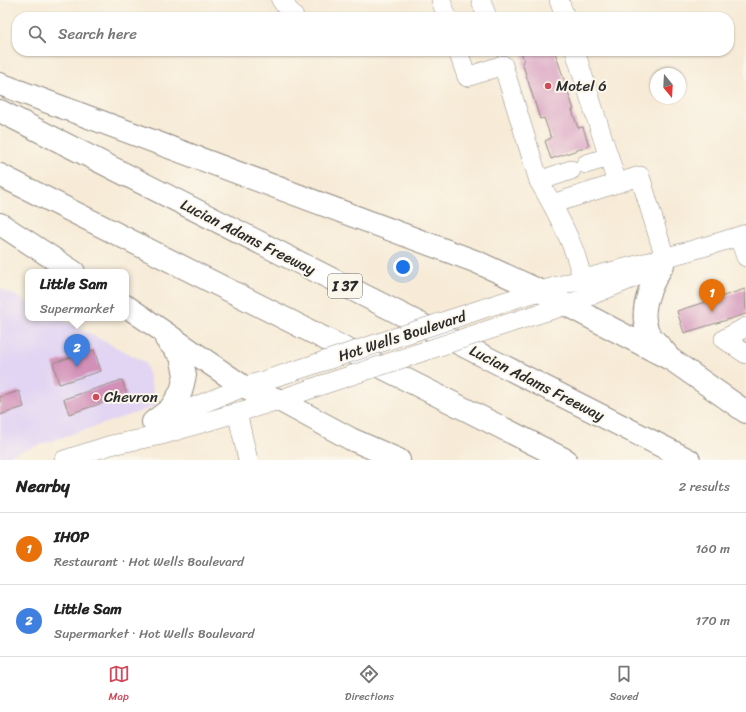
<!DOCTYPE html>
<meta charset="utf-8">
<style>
:root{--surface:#fff;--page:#f6f6f6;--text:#222;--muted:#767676;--line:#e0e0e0;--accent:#d1495b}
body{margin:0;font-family:Sriracha,sans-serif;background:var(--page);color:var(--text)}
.compass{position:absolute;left:650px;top:68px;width:36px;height:36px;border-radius:50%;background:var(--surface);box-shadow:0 1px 3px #0004;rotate:162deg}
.you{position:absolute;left:403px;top:267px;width:14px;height:14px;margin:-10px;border:3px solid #fff;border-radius:50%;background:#1a73e8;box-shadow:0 0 0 6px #1a73e833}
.badge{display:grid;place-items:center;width:26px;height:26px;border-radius:50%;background:var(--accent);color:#fff;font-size:13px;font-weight:700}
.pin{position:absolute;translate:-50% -33px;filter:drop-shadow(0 1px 2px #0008)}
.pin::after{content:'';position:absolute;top:21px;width:14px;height:12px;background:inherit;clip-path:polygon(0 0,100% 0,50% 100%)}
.popup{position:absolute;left:25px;top:269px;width:104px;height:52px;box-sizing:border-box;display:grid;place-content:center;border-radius:8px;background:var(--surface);filter:drop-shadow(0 1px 3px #0005);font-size:13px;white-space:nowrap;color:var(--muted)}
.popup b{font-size:15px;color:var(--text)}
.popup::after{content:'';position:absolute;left:50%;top:100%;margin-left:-8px;border:8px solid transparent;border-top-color:var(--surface)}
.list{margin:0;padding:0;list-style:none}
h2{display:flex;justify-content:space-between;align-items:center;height:52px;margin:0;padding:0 16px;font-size:17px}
h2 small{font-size:13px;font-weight:400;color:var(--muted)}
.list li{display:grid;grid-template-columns:26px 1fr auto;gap:12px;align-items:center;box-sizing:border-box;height:72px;padding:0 16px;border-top:1px solid var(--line)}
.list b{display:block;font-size:15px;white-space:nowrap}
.list p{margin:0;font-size:13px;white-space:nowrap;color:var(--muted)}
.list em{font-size:13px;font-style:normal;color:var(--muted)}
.icon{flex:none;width:22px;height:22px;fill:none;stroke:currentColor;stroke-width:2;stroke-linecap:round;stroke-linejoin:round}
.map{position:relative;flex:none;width:746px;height:460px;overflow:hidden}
.search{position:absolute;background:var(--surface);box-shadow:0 1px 3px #0004;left:12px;right:12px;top:12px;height:44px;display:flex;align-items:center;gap:10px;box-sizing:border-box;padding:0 14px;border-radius:16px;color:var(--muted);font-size:15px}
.sheet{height:196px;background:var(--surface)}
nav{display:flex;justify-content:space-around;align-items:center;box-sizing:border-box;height:56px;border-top:1px solid var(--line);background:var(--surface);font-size:11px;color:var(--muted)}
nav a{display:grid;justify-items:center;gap:2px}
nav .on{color:var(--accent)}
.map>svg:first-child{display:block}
</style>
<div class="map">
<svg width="746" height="460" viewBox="0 0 746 460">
<rect width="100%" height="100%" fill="#fbf7ec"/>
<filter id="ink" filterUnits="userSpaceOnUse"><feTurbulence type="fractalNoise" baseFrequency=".025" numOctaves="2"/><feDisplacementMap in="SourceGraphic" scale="8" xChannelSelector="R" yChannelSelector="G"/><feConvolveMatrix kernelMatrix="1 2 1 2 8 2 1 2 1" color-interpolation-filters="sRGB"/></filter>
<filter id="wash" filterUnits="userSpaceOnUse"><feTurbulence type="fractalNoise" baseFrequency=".012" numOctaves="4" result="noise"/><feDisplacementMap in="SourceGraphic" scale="16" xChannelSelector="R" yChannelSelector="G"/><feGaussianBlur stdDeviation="0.9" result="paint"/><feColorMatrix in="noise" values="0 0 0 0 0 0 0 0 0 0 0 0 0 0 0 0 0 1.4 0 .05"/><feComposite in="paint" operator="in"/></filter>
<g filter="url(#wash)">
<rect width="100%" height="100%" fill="#f7ebd7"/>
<polygon fill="#e2d4f3" points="0,288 28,302 28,318 59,318 145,362 157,406 0,458"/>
<g id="blocks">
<g fill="#d290b8">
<polygon points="521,51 552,51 553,53 555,52 574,110 572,110 578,128 583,127 589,146 551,159 545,141 551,138 544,118 540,119 522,62 524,61"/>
<polygon points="745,289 746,314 684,333 677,311"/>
<polygon points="94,350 101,371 59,384 53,363"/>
<polygon points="122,380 127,395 69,414 64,399"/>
<polygon points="19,391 24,407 0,415 0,397"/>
</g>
</g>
</g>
<g filter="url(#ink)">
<use href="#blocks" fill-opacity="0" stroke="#918b81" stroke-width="1"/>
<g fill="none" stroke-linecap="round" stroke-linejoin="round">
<g stroke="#918b81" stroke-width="20">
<g id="minor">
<polyline points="281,0 294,17"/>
<polyline points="441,0 447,17"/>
<polyline points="481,0 487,17"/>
<polyline points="559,0 565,17"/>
<polyline points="458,51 467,77 503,65 539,181 552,204"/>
<polyline points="575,51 617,183"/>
<polyline points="586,164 609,157"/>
<polyline points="539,181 571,170"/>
<polyline points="739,237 746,257"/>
<path d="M582 280C577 252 565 229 552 204L640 176 665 258"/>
<path d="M494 305C577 278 663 261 746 234"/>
<polyline points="522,319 567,305 643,274"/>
<polyline points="746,327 724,339 746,354"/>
<polyline points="237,412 248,460"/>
<polyline points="158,421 244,387 294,371"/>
<polyline points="64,460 111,445 162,435 279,400 322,385"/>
</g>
</g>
<g stroke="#918b81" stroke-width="24">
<g id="highway">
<polyline points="0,84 477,262 540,291 672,360 746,412"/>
<polyline points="0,111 689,460"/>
<polyline points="0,175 566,460"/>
<polyline points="0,224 74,272"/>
<path d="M663 265C651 284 638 310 648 332 652 339 661 347 666 353"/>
<polyline points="126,306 244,387 279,400 351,439 399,460"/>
<polyline points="153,422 170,409 181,392 185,375 181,356 166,339"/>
</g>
</g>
<use href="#minor" stroke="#fff" stroke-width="19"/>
<use href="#highway" stroke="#fff" stroke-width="22"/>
<g stroke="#918b81" stroke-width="20" stroke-linecap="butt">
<g id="minor-bridge">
<polyline points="294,371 494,305"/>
<polyline points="322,385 522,319"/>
</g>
</g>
<use href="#minor-bridge" stroke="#fff" stroke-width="19"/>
</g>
</g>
<g fill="#d1495b" stroke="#fbf7ec" stroke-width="1.5">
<circle cx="548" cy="86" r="4"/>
<circle cx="96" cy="397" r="4"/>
</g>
<g text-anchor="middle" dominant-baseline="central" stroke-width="4" stroke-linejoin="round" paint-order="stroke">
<rect fill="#fbf7ec" stroke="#696865" stroke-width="1" x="328" y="274" width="34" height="24" rx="3"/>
<g font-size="14" font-weight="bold" fill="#2b2b2b">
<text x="345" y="286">I 37</text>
</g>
<g font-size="15" fill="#2b2b2b" stroke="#fbf7ec" text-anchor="start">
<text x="556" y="86">Motel 6</text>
<text x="104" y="397">Chevron</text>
</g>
<g font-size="15" fill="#2b2b2b" stroke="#fbf7ec">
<text transform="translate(248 237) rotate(27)">Lucian Adams Freeway</text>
<text transform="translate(402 336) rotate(-18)">Hot Wells Boulevard</text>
<text transform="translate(537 383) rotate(27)">Lucian Adams Freeway</text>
</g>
</g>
</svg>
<svg class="compass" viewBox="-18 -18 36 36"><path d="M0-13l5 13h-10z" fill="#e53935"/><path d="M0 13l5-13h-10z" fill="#767676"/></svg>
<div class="you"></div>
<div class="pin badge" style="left:712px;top:312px;background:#e8710a">1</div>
<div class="pin badge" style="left:77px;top:367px;background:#3f7fe0">2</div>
<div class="popup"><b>Little Sam</b>Supermarket</div>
<div class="search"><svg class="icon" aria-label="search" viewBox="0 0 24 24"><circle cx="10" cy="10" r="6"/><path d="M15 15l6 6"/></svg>Search here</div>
</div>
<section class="sheet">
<h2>Nearby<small>2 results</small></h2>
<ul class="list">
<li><span class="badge" style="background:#e8710a">1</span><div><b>IHOP</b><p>Restaurant · Hot Wells Boulevard</p></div><em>160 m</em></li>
<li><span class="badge" style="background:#3f7fe0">2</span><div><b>Little Sam</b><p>Supermarket · Hot Wells Boulevard</p></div><em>170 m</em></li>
</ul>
</section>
<nav>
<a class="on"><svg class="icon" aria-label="map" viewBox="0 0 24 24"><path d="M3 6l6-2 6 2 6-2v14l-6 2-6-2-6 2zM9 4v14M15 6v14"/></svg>Map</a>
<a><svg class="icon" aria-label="directions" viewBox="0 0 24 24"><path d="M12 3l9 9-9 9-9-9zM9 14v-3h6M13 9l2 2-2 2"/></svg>Directions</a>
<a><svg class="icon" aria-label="saved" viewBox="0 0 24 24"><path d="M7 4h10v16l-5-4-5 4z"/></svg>Saved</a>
</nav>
